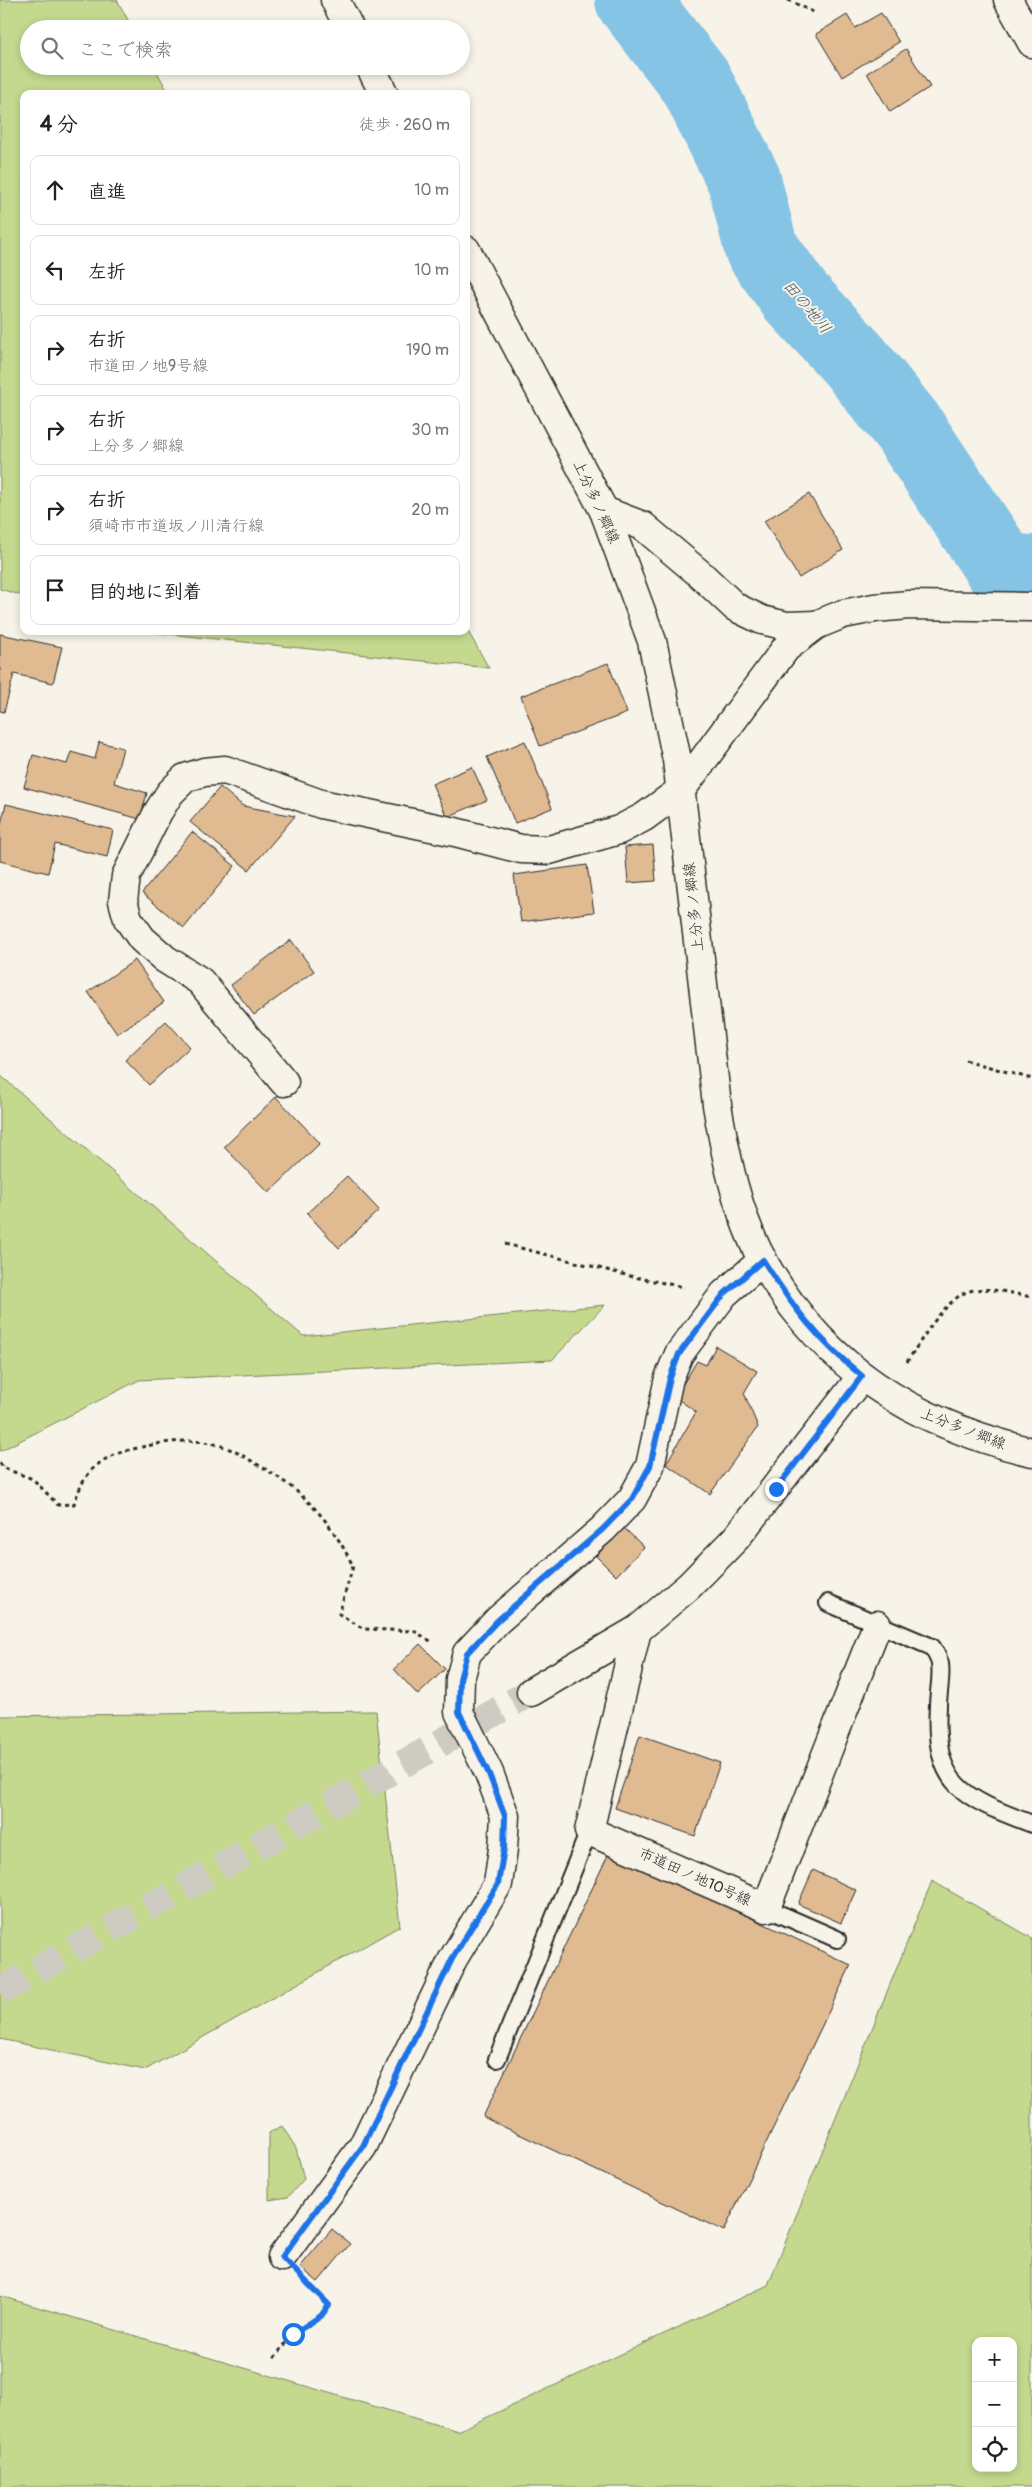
<!DOCTYPE html>
<html lang="ja">
<meta charset="utf-8">
<style>
:root{--surface:#fff;--page:#f6f6f6;--text:#222;--muted:#767676;--line:#e0e0e0}
body{margin:0;font-family:Pangolin,"Klee One",sans-serif;background:var(--page);color:var(--text)}
.controls{position:absolute;right:15px;bottom:15px;display:grid;overflow:hidden;border-radius:10px;box-shadow:0 2px 8px #0003}
.controls button{width:45px;height:45px;display:grid;place-items:center;padding:0;border:0;border-bottom:1px solid var(--line);background:var(--surface);color:var(--text);font:25px sans-serif}
.stop{position:absolute;width:15px;height:15px;margin:-11px;border:4px solid #1a73e8;border-radius:50%;background:#fff}
.stop.end{background:#1a73e8;border-color:#fff;box-shadow:0 1px 5px #0008}
.list{margin:0;padding:0;list-style:none}
h2{display:flex;justify-content:space-between;align-items:center;height:65px;margin:0;padding:0 20px;font-size:21px}
h2 small{font-size:16px;font-weight:400;color:var(--muted)}
.list li{display:grid;grid-template-columns:32px 1fr auto;gap:15px;align-items:center;box-sizing:border-box;height:70px;margin:0 10px 10px;padding:0 10px;border:1px solid var(--line);border-radius:10px}
.list b{display:block;font-size:19px;white-space:nowrap}
.list p{margin:0;font-size:16px;white-space:nowrap;color:var(--muted)}
.list em{font-size:16px;font-style:normal;color:var(--muted)}
.icon{flex:none;width:28px;height:28px;fill:none;stroke:currentColor;stroke-width:2;stroke-linecap:round;stroke-linejoin:round}
.map{position:relative;flex:none;width:1032px;height:2487px;overflow:hidden}
.search{position:absolute;background:var(--surface);box-shadow:0 2px 8px #0003;left:20px;top:20px;width:450px;height:55px;display:flex;align-items:center;gap:12px;box-sizing:border-box;padding:0 18px;border-radius:28px;color:var(--muted);font-size:19px}
.panel{position:absolute;background:var(--surface);box-shadow:0 2px 8px #0003;left:20px;top:90px;width:450px;height:545px;border-radius:10px}
.map>svg:first-child{display:block}
</style>
<div class="map">
<svg width="1032" height="2487" viewBox="0 0 1032 2487">
<rect width="100%" height="100%" fill="#f7f3e8"/>
<filter id="ink" filterUnits="userSpaceOnUse"><feTurbulence type="fractalNoise" baseFrequency=".02" numOctaves="2"/><feDisplacementMap in="SourceGraphic" scale="10" xChannelSelector="R" yChannelSelector="G"/><feConvolveMatrix kernelMatrix="1 2 1 2 8 2 1 2 1" color-interpolation-filters="sRGB"/></filter>
<g filter="url(#ink)">
<g fill="#c4d98e" stroke="#78825c" fill-rule="evenodd">
<polygon points="0,0 117,0 133,29 29,29 29,66 154,66 169,94 24,94 24,596 0,589"/>
<polygon points="466,628 489,668 140,631 466,631"/>
<polygon points="0,1075 303,1336 605,1305 552,1360 139,1380 0,1451"/>
<polygon points="376,1711 400,1926 145,2070 0,2039 0,1716"/>
<path d="M932 1881 1032 1938V2487H0V2296L458 2431 768 2285ZM976 2341H1013V2468H976Z"/>
<polygon points="282,2126 296,2148 304,2179 288,2197 269,2200 269,2133"/>
</g>
<g fill="none" stroke-linecap="round" stroke-linejoin="round">
<polyline stroke="#85c4e5" stroke-width="74" points="632,0 696,82 744,180 761,248 795,296 854,360 907,426 1003,570 1032,572"/>
</g>
<g fill="#e0bb92" stroke="#2b2b2b">
<polygon points="881,13 899,42 842,77 816,34 847,15 855,28"/>
<polygon points="906,49 930,87 890,112 867,73"/>
<polygon points="809,494 843,550 799,578 764,521"/>
<polygon points="0,634 62,647 53,683 14,674 4,712 0,711"/>
<polygon points="608,663 627,713 540,746 521,696"/>
<polygon points="525,741 552,808 515,823 487,757"/>
<polygon points="99,742 123,748 114,783 147,793 140,819 24,787 33,755 67,764 71,752 95,759"/>
<polygon points="472,767 487,800 447,817 432,784"/>
<polygon points="220,787 243,806 295,816 249,870 190,822"/>
<polygon points="6,804 113,830 107,857 55,844 48,873 0,861 0,828"/>
<polygon points="192,832 235,866 184,928 142,893"/>
<polygon points="653,845 656,881 628,883 625,847"/>
<polygon points="587,865 594,912 521,922 514,875"/>
<polygon points="291,940 314,971 254,1015 231,985"/>
<polygon points="135,960 164,1002 117,1034 88,992"/>
<polygon points="166,1021 190,1047 149,1085 125,1060"/>
<polygon points="276,1097 320,1143 269,1193 224,1147"/>
<polygon points="347,1176 379,1210 339,1248 307,1213"/>
<polygon points="716,1346 757,1371 744,1393 758,1427 710,1494 666,1464 696,1412 675,1397 697,1361 706,1365"/>
<polygon points="624,1528 644,1547 616,1576 596,1556"/>
<polygon points="420,1644 445,1669 418,1695 394,1669"/>
<polygon points="640,1735 720,1763 695,1836 615,1808"/>
<polygon points="610,1851 851,1965 724,2231 483,2117"/>
<polygon points="813,1870 856,1890 841,1923 798,1904"/>
<polygon points="332,2229 350,2244 318,2282 300,2267"/>
</g>
<g fill="none" stroke-linecap="round" stroke-linejoin="round">
<polyline stroke="#cecbc2" stroke-width="28" stroke-dasharray="28 14" stroke-linecap="butt" points="0,1991 531,1692"/>
<g stroke="#2b2b2b" stroke-width="20">
<g id="service">
<path d="M828 1603 932 1647C935 1652 939 1658 940 1664 942 1677 938 1693 938 1706 933 1787 964 1798 1032 1824"/>
<polyline points="766,1908 837,1939"/>
<polyline points="497,2059 589,1831"/>
</g>
</g>
<g stroke="#2b2b2b" stroke-width="31">
<g id="minor">
<polyline points="1008,0 1032,43"/>
<polyline points="604,511 643,526 700,574 735,607 762,620 787,626 816,625"/>
<polyline points="284,1082 200,981 165,959 142,939 128,919 123,901 126,876 158,812 170,793 185,778 204,772 225,770 321,804 455,832 521,849 549,850 619,830 644,817 681,790 786,648 816,625 843,614 874,608 909,605 1032,607"/>
<polyline points="637,1630 589,1831 766,1908 877,1625"/>
<polyline points="282,2257 363,2146 453,1959 498,1884 503,1849 505,1816 489,1773 459,1712 460,1679 467,1653 498,1620 603,1529 632,1499 650,1466 669,1378 679,1354 724,1294 763,1260"/>
</g>
</g>
<g stroke="#2b2b2b" stroke-width="31">
<polyline id="tertiary" points="531,1692 637,1630 689,1586 736,1538 862,1376"/>
</g>
<g stroke="#2b2b2b" stroke-width="31">
<g id="secondary">
<polyline points="335,0 350,29"/>
<polyline points="370,66 384,94"/>
<path d="M466 250 604 511 652 641 677 760 717 1105C726 1157 737 1214 763 1261 823 1368 915 1424 1032 1452"/>
</g>
</g>
<g stroke="#2b2b2b" stroke-width="3" stroke-dasharray="4 4" stroke-linecap="butt">
<polyline points="788,0 815,13"/>
<polyline points="965,1060 1032,1079"/>
<polyline points="505,1244 634,1277 684,1287"/>
<path d="M907 1362C920 1342 946 1297 970 1291 989 1286 1013 1294 1032 1297"/>
<path d="M0 1463 3 1468 33 1479 58 1505 74 1504C86 1466 103 1455 142 1447 164 1442 191 1438 214 1444 229 1447 242 1455 255 1463 302 1490 329 1517 353 1566L339 1614 364 1629 414 1631 432 1642"/>
<polyline points="274,2358 293,2334 321,2316 329,2305 305,2281"/>
</g>
<use href="#service" stroke="#f7f3e8" stroke-width="16"/>
<use href="#minor" stroke="#f7f3e8" stroke-width="28"/>
<use href="#tertiary" stroke="#f7f3e8" stroke-width="28"/>
<use href="#secondary" stroke="#f7f3e8" stroke-width="28"/>
</g>
</g>
<g fill="none" stroke-linecap="round" stroke-linejoin="round" filter="url(#ink)">
<path stroke="#1a73e8" stroke-width="6" d="M293 2334 321 2316 329 2305 282 2257 363 2146 452 1959 498 1884 504 1848 505 1816 489 1774 459 1712 460 1679 467 1653 498 1620 603 1529 632 1499 650 1466 670 1378 679 1354 724 1294 763 1260C794 1309 817 1339 862 1376L776 1489"/>
</g>
<g text-anchor="middle" dominant-baseline="central" stroke-width="4" stroke-linejoin="round" paint-order="stroke">
<g font-size="15" fill="#2b2b2b" stroke="#f7f3e8">
<text transform="translate(596 502) rotate(65)">上分多ノ郷線</text>
<text transform="translate(694 907) rotate(-96)">上分多ノ郷線</text>
<text transform="translate(963 1429) rotate(21)">上分多ノ郷線</text>
<text transform="translate(695 1877) rotate(24)">市道田ノ地10号線</text>
</g>
<g font-size="16" font-style="italic" fill="#465963" stroke="#f7f3e8">
<text transform="translate(807 307) rotate(50)">田の地川</text>
</g>
</g>
</svg>
<div class="controls">
<button>+</button>
<button>−</button>
<button><svg class="icon" aria-label="locate" viewBox="0 0 24 24"><circle cx="12" cy="12" r="6"/><path d="M12 2v4M12 18v4M2 12h4M18 12h4"/></svg></button>
</div>
<div class="stop" style="left:293px;top:2334px"></div>
<div class="stop end" style="left:776px;top:1489px"></div>
<div class="search"><svg class="icon" aria-label="search" viewBox="0 0 24 24"><circle cx="10" cy="10" r="6"/><path d="M15 15l6 6"/></svg>ここで検索</div>
<section class="panel">
<h2>4 分<small>徒歩 · 260 m</small></h2>
<ul class="list">
<li><svg class="icon" aria-label="ahead" viewBox="0 0 24 24"><path d="M12 20V5M6 11l6-6 6 6"/></svg><div><b>直進</b></div><em>10 m</em></li>
<li><svg class="icon" aria-label="left" viewBox="0 0 24 24"><path d="M17 20v-9H6M10 6l-5 5 5 5"/></svg><div><b>左折</b></div><em>10 m</em></li>
<li><svg class="icon" aria-label="right" viewBox="0 0 24 24"><path d="M7 20v-9h11M14 6l5 5-5 5"/></svg><div><b>右折</b><p>市道田ノ地9号線</p></div><em>190 m</em></li>
<li><svg class="icon" aria-label="right" viewBox="0 0 24 24"><path d="M7 20v-9h11M14 6l5 5-5 5"/></svg><div><b>右折</b><p>上分多ノ郷線</p></div><em>30 m</em></li>
<li><svg class="icon" aria-label="right" viewBox="0 0 24 24"><path d="M7 20v-9h11M14 6l5 5-5 5"/></svg><div><b>右折</b><p>須崎市市道坂ノ川清行線</p></div><em>20 m</em></li>
<li><svg class="icon" aria-label="arrive" viewBox="0 0 24 24"><path d="M6 21V4h12l-3 4 3 4H6"/></svg><div><b>目的地に到着</b></div></li>
</ul>
</section>
</div>
